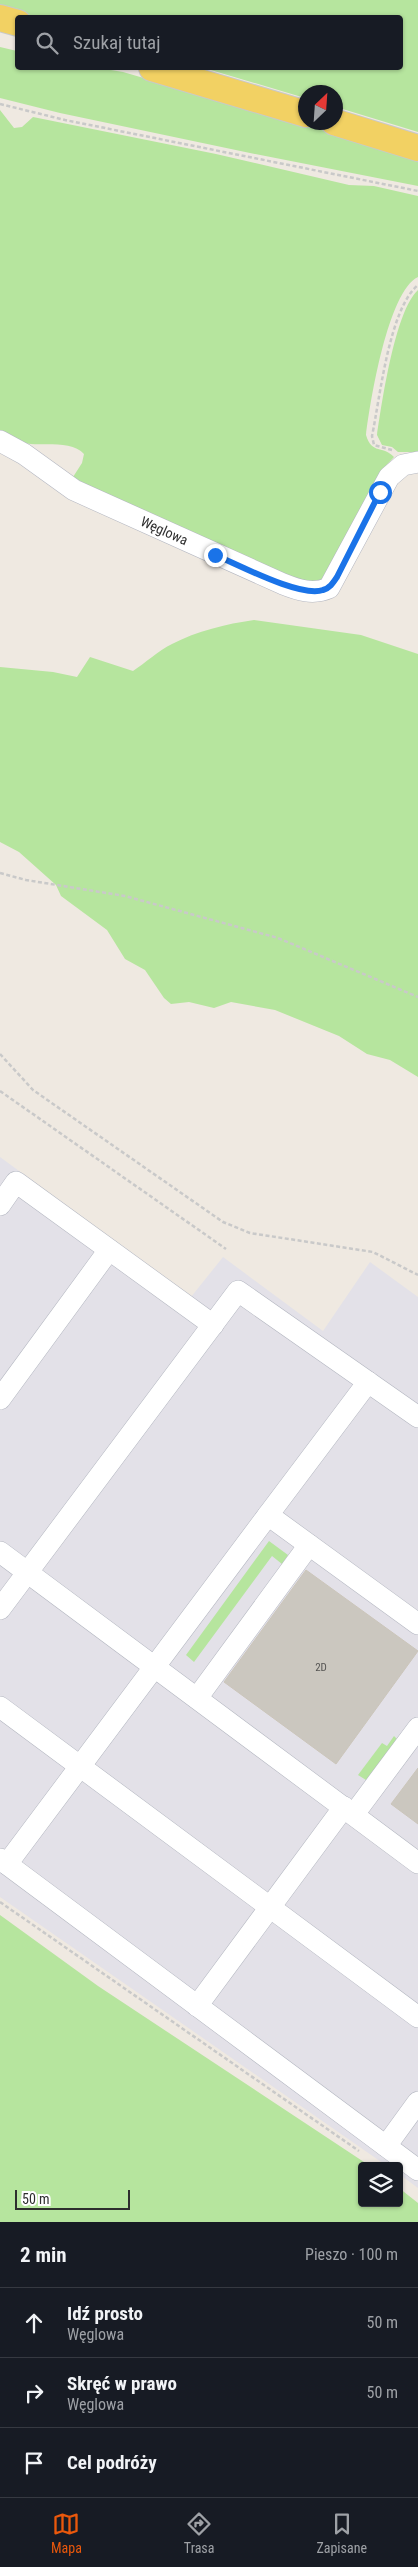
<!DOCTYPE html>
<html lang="pl">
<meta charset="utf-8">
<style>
:root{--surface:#171b24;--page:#20242c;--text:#f1f3f6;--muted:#9ea1a6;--line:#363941;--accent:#ea580c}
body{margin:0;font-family:"Roboto Condensed",sans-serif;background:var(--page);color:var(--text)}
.controls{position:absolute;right:15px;bottom:15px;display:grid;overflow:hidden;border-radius:5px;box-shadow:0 1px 4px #0004}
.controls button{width:45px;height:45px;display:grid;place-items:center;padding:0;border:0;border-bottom:1px solid var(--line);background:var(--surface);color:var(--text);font:25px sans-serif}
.compass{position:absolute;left:298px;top:85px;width:45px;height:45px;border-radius:50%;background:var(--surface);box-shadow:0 1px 4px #0004;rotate:25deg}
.scale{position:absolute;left:15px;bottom:12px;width:115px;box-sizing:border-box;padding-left:5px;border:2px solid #2e2e2e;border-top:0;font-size:14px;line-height:18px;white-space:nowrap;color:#2e2e2e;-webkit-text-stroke:4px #fff;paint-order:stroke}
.stop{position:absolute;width:15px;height:15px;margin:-11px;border:4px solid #1a73e8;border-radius:50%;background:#fff}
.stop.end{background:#1a73e8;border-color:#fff;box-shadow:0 1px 5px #0008}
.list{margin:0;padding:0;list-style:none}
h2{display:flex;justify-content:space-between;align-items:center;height:65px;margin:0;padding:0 20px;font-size:21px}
h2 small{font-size:16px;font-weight:400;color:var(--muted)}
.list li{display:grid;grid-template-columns:32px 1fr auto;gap:15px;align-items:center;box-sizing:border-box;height:70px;padding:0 20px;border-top:1px solid var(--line)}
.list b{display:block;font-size:19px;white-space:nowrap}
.list p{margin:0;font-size:16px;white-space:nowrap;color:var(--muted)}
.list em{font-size:16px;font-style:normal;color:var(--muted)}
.icon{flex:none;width:28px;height:28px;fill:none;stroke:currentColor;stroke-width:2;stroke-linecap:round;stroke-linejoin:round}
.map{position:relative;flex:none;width:418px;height:2222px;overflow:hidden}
.search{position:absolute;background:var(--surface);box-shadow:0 1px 4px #0004;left:15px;right:15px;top:15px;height:55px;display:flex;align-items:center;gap:12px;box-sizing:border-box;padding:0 18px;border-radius:5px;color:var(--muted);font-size:19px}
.sheet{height:275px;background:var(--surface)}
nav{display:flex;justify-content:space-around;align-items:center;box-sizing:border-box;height:70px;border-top:1px solid var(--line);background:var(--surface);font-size:14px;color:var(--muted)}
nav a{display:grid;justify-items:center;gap:2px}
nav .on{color:var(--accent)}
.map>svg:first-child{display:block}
</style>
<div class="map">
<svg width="418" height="2222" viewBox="0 0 418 2222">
<rect width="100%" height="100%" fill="#efe9e1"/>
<polygon fill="#e3e1e8" points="0,1157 191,1297 223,1257 323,1331 370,1262 418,1297 418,2188 399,2174 399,2166 387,2166 0,1897"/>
<g fill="#b6e59e">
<polygon points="0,0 418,0 418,132 336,107 336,92 306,92 305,98 204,68 400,68 400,18 39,18 0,5"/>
<polygon points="0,47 17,51 18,68 99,68 123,72 418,158 418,186 250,153 60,113 0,98"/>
<path d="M0 110 14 128 22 127 33 117 216 154 349 185 374 186 418 196V277C388 291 370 402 366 435 372 455 383 445 394 457L381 471 331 574 313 585 129 509 73 477 82 463 84 454C73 441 46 445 31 444 20 443 10 439 0 435Z"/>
<path d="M418 290V452H398L392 447 382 445 377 435C382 402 395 311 418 290Z"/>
<path d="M254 620 361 635 418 654V1077L390 1060 367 1054 339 1036 275 1010 231 1002 214 1008 189 1002 171 1004 164 998 145 970 125 959 107 930 61 896 56 885 19 852 0 842V667L53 672 77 677 90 657 133 671C145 663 158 651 172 644 197 631 226 624 254 620Z"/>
<polygon points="269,1541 288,1555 282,1564 272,1556 194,1662 186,1655"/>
<polygon points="394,1736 397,1739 366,1780 358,1775 382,1743 387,1746"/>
<polygon points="0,1915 98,1986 370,2166 362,2166 362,2203 399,2203 399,2188 418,2203 418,2222 0,2222"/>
</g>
<g fill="#cbc7bf" stroke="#cbc5ba">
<polygon points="306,1570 418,1651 336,1764 224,1682"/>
<polygon points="418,1768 418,1824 391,1804"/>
</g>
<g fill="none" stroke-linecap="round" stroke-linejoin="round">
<g stroke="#b4b7c1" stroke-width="22">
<g id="minor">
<path id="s1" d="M0 441 24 454 74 490 283 584C298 590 313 595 329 588L389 477 403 465 418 462"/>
<polyline points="0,1205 16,1182 213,1325"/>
<polyline points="0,1399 109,1250"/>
<polyline points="268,1515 368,1382"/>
<polyline points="0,1552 418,1863"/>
<polyline points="0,1609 238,1291 418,1417"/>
<polyline points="197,1698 309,1545"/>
<polyline points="0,1707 418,2017"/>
<polyline points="354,1814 418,1728"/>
<polyline points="0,1859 418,2170"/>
<polyline points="7,1864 268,1515 418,1624"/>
<polyline points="197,2006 344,1807"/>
<polyline points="386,2146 418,2102"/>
</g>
</g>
<g stroke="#c9c9c9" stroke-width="28">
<g id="major">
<polyline points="0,18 18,23"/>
<polyline points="152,68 306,114"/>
<polyline points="334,122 418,148"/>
</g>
</g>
<g stroke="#c9c9c9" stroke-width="2.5" stroke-dasharray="4 2.5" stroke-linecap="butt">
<polyline points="0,104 65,120 418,191"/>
<path d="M392 450 374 445 372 436C380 398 389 309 418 285"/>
<polyline points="0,873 26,880 125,896 278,938 418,997"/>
<polyline points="0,1054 33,1090 223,1222 250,1233 373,1252 418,1275"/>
<polyline points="0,1091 226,1249"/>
<polyline points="0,1902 359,2151"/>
</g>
<use href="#minor" stroke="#fff" stroke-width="21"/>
<use href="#major" stroke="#f2d163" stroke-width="26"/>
</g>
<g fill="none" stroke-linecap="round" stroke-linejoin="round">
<path stroke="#1a73e8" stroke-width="6" d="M215 555C239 565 301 598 323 590 330 588 333 583 337 577L380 492"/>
</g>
<g text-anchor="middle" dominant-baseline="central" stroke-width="4" stroke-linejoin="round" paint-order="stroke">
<g font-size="11" fill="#555452">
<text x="321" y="1667">2D</text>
</g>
<g font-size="14" fill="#2e2e2e" stroke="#fff">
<text stroke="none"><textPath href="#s1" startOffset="188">Węglowa</textPath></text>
</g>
</g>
</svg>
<div class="controls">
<button><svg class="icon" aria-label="layers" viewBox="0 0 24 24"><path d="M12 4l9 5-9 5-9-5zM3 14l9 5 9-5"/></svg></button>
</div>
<svg class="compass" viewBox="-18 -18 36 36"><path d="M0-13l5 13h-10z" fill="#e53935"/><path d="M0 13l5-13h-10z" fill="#9ea1a6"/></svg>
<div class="scale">50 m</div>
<div class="stop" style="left:380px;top:492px"></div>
<div class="stop end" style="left:215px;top:555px"></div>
<div class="search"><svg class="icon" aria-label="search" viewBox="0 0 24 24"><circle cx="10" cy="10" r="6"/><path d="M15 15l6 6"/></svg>Szukaj tutaj</div>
</div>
<section class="sheet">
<h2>2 min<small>Pieszo · 100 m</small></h2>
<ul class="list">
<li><svg class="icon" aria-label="ahead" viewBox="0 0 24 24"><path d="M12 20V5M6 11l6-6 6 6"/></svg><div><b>Idź prosto</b><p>Węglowa</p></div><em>50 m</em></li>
<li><svg class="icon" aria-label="right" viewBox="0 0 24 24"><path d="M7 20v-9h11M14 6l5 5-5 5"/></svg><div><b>Skręć w prawo</b><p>Węglowa</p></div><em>50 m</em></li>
<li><svg class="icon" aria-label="arrive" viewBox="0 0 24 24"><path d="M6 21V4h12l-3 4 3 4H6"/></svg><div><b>Cel podróży</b></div></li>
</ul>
</section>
<nav>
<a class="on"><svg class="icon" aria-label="map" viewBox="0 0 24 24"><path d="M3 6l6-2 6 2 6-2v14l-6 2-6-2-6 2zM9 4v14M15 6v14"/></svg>Mapa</a>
<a><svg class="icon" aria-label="directions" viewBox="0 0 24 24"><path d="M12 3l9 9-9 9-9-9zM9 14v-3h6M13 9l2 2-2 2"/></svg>Trasa</a>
<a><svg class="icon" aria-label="saved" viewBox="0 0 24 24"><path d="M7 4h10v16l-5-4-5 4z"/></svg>Zapisane</a>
</nav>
